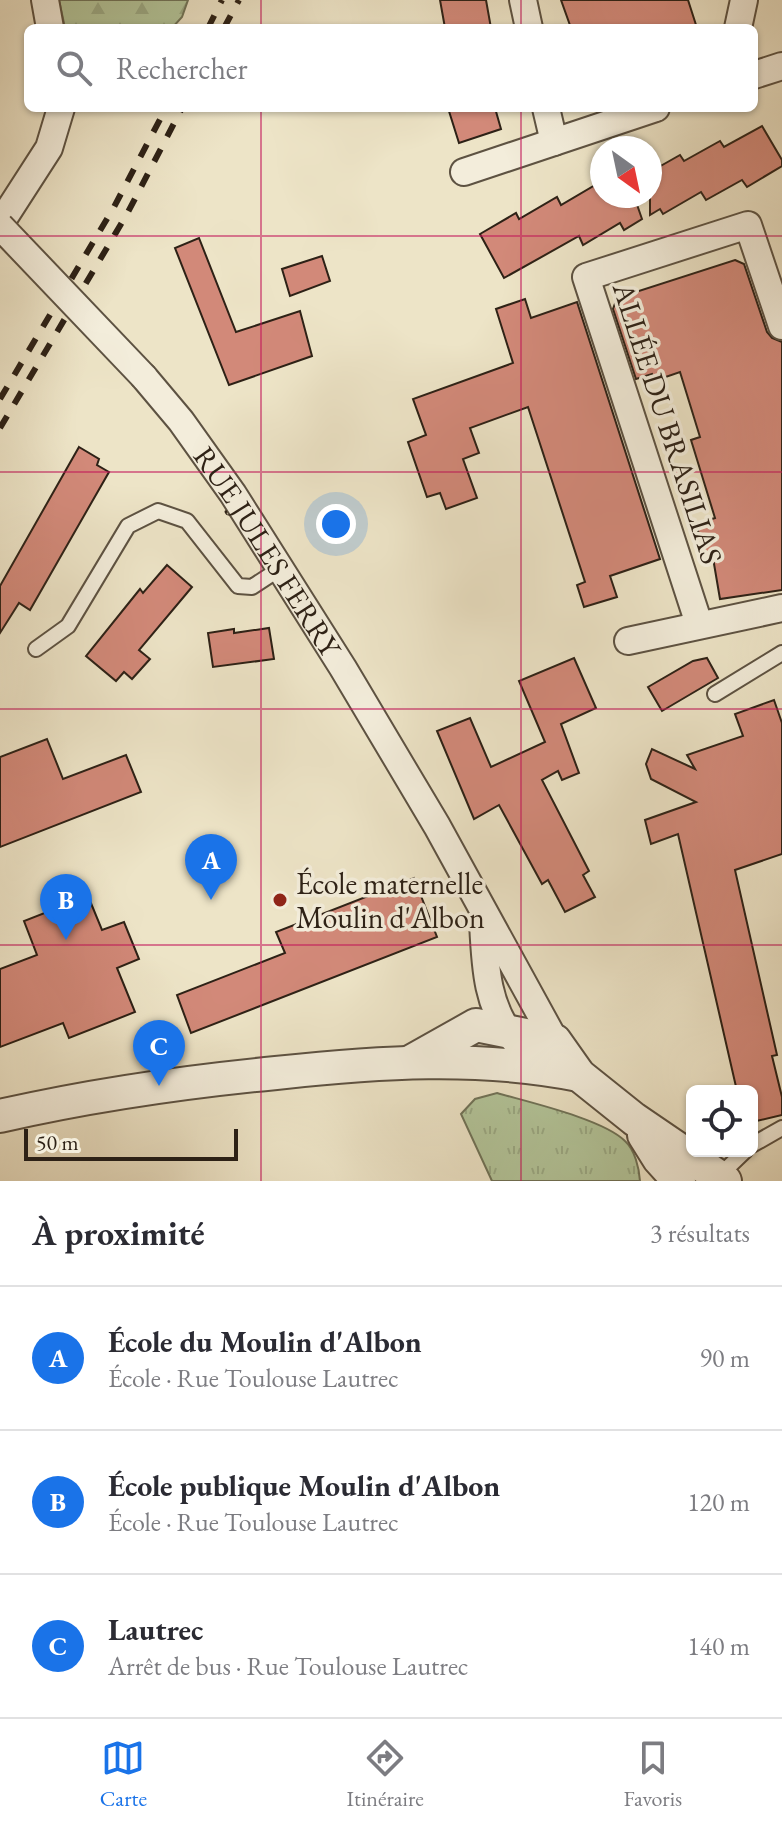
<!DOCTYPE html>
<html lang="fr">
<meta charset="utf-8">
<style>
:root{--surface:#fff;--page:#f7f7f7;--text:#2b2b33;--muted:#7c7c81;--line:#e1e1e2;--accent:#1a73e8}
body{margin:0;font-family:"EB Garamond",serif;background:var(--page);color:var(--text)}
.controls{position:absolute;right:24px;bottom:24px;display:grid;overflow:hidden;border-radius:12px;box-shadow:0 2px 6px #0004}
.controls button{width:72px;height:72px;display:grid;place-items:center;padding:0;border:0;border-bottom:2px solid var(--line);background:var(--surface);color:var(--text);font:40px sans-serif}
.compass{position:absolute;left:590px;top:136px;width:72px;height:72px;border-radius:50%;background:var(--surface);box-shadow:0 2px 6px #0004;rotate:147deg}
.scale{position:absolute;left:24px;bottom:20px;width:214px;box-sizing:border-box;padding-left:8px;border:4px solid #2d2116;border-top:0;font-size:22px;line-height:28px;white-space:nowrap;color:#2d2116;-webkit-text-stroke:6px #f3eddb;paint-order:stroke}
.you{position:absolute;left:336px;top:524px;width:28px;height:28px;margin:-20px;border:6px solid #fff;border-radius:50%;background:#1a73e8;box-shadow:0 0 0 12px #1a73e833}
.badge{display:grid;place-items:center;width:52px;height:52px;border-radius:50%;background:var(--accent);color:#fff;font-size:26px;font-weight:700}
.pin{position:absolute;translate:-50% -66px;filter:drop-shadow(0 2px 4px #0008)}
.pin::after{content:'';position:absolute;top:42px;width:28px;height:24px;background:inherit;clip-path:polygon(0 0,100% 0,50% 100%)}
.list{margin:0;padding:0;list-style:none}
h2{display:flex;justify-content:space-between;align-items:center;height:104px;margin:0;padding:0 32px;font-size:34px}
h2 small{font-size:26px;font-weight:400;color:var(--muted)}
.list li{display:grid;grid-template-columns:52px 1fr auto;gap:24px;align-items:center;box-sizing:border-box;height:144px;padding:0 32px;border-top:2px solid var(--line)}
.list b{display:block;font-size:30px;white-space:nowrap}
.list p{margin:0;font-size:26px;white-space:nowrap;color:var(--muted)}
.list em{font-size:26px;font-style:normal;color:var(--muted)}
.icon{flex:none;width:44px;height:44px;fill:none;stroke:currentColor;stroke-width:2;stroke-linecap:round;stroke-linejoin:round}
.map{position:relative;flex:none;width:782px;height:1181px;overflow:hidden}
.search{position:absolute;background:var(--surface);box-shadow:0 2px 6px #0004;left:24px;right:24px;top:24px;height:88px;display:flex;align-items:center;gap:20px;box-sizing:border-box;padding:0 28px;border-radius:12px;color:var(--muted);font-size:30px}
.sheet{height:536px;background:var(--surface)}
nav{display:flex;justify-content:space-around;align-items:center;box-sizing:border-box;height:112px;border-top:2px solid var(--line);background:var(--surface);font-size:22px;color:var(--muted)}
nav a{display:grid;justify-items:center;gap:4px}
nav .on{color:var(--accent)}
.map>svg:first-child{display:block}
</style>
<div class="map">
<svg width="782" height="1181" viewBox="0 0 782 1181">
<defs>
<pattern id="grass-tufts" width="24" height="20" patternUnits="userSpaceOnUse" patternTransform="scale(2)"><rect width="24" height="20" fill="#b3c59a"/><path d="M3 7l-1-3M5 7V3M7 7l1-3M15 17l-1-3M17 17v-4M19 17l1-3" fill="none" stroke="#9aa984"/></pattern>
<pattern id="forest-firs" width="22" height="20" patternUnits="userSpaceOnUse" patternTransform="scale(2)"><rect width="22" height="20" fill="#b3c59a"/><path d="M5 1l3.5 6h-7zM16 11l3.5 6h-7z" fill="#9aa984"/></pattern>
</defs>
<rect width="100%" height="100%" fill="#ede4c7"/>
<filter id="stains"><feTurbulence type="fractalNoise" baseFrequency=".0025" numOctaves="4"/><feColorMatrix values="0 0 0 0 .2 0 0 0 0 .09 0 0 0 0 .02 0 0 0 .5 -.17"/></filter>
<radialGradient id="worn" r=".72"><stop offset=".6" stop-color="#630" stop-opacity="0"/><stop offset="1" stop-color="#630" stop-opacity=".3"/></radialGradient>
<path fill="url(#grass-tufts)" stroke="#707358" stroke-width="2" d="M497 1093C528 1102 603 1119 625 1141 635 1150 639 1168 640 1181H492L461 1114 475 1099Z"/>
<polygon fill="url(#forest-firs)" stroke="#707358" stroke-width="2" points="59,0 188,0 182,17 172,28 65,28"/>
<g fill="#d28979" stroke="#2d2116" stroke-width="2">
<polygon points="440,0 486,0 491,28 445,28"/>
<polygon points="561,0 688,0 697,28 571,28"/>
<polygon points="448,108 495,108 501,129 459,143"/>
<polygon points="762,126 782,160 782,166 747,187 742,180 706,200 701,192 663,214 660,209 650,215 650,172 680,155 684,161 720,141 724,147"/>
<polygon points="602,181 602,196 634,196 642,219 624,230 620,223 583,245 579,236 504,278 480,234 516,213 519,219 557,197 561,205"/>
<polygon points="199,238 236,332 300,311 312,356 229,385 175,248"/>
<polygon points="322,256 330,281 290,296 282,269"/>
<polygon points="735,260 744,264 767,332 772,338 782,342 782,590 720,599 712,552 705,554 696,524 715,518 691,440 700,437 680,372 654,381 652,374 636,379 613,309 617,298"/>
<polygon points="525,299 531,318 577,302 660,559 610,576 617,597 584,607 577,585 585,582 528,407 470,428 479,453 463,459 477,498 446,509 440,493 427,497 408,442 426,435 413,399 513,363 496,309"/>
<polygon points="79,447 99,459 97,465 109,472 30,610 19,603 0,633 0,586"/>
<polygon points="167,565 192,587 139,650 150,659 132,679 124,672 116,681 86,656 140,589 143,593"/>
<polygon points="269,628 274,659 213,667 208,633 234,629 234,633"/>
<polygon points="574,658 596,708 561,724 579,773 562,780 558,771 542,780 589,871 583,875 595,897 565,912 548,880 542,884 499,805 474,819 437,731 470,718 491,767 545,742 519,681"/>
<polygon points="707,658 718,678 662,711 648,687 693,661"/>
<polygon points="774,700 782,723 782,854 735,870 777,1055 772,1056 782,1097 782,1115 752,1122 752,1091 737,1091 678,834 651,844 645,820 696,802 651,779 646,764 652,749 695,769 687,755 743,736 735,714"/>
<polygon points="47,739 63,779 126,755 141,792 0,847 0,757"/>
<polygon points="414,878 437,937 191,1033 177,995 285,953 276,932"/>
<polygon points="88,896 102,930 124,922 139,959 117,968 135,1012 69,1038 63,1023 0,1047 0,969 37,955 24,921"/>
</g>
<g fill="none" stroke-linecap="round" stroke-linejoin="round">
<g stroke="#5d5242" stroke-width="18">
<g id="service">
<polyline points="36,649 68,626 128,526 158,511 187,521 238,586 252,587 281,568"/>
<polyline points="715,694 782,653"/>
<polyline points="752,1145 782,1128"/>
<polyline points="719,1176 745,1151"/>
</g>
</g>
<g stroke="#5d5242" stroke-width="30">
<g id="minor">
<polyline points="45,0 50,28"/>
<polyline points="523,0 529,28"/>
<polyline points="738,28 744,0"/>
<polyline points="754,75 782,66"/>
<polyline points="546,108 554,142"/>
<polyline points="464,172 656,108"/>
<polyline points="0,224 49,148 61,108"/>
<path id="s1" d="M144 377 181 421 233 494 343 668 437 826 555 1041"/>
<polyline points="699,624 586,277 748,225 782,326"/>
<polyline points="628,641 782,608"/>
<path d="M483 921C485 964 486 1008 516 1042"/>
</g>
</g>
<g stroke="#5d5242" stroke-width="36">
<g id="tertiary">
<polyline points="412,1061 476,1025 555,1041 579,1075 634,1119 725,1181"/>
<path d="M0 1116C92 1095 183 1082 276 1073 378 1062 478 1055 579 1075"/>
<polyline points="644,1135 659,1159 679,1181"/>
</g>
</g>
<use href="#service" stroke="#f3eddb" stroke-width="14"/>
<use href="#minor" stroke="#f3eddb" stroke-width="26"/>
<use href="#tertiary" stroke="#f3eddb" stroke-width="32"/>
<g stroke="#2d2116" stroke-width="6" stroke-dasharray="14 14" stroke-linecap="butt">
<polyline points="208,28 222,0"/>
<polyline points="224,28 239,0"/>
<polyline points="0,399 114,207 166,108"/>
<polyline points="0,428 127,214 182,108"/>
</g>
<g stroke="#5d5242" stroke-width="30" stroke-linecap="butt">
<polyline id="minor-bridge" points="0,226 144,377"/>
</g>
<use href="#minor-bridge" stroke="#f3eddb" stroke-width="26"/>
</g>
<path fill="none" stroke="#c2185b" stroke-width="2" stroke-opacity="0.55" d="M261 0V28M521 0V28M261 108V1181M521 108V1181M0 236H782M0 472H782M0 709H782M0 945H782"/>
<circle fill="#8f2418" stroke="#f3eddb" stroke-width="3" cx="280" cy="900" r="8"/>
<g text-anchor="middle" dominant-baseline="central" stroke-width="7" stroke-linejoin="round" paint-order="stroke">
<g font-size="30" fill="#2d2116" stroke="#f3eddb">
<text transform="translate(668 423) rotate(72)">ALLÉE DU BRASILIAS</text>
<text stroke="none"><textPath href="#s1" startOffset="214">RUE JULES FERRY</textPath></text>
</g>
<g font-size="30" fill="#2d2116" stroke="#f3eddb" text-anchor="start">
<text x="296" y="883">École maternelle<tspan x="296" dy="34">Moulin d'Albon</tspan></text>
</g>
</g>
<rect width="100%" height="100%" filter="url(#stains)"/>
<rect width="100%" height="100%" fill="url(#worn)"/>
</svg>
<div class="controls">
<button><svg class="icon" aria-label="locate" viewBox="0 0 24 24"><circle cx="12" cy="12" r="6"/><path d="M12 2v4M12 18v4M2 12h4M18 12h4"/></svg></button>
</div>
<svg class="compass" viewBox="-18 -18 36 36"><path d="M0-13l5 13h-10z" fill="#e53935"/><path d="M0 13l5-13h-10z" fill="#7c7c81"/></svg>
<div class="scale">50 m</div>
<div class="you"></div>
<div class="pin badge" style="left:211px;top:900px">A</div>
<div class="pin badge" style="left:66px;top:940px">B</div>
<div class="pin badge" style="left:159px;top:1086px">C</div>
<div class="search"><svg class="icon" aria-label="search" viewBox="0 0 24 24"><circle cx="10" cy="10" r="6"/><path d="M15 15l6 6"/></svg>Rechercher</div>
</div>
<section class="sheet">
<h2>À proximité<small>3 résultats</small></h2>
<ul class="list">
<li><span class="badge">A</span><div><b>École du Moulin d'Albon</b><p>École · Rue Toulouse Lautrec</p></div><em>90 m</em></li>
<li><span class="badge">B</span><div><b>École publique Moulin d'Albon</b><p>École · Rue Toulouse Lautrec</p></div><em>120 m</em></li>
<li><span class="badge">C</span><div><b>Lautrec</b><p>Arrêt de bus · Rue Toulouse Lautrec</p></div><em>140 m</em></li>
</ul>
</section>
<nav>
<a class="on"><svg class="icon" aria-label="map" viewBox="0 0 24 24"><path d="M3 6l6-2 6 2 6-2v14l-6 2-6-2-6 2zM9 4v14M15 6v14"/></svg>Carte</a>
<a><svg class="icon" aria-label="directions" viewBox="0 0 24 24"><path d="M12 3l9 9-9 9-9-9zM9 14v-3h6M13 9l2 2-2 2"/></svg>Itinéraire</a>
<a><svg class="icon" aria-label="saved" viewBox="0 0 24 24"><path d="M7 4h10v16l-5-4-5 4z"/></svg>Favoris</a>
</nav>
